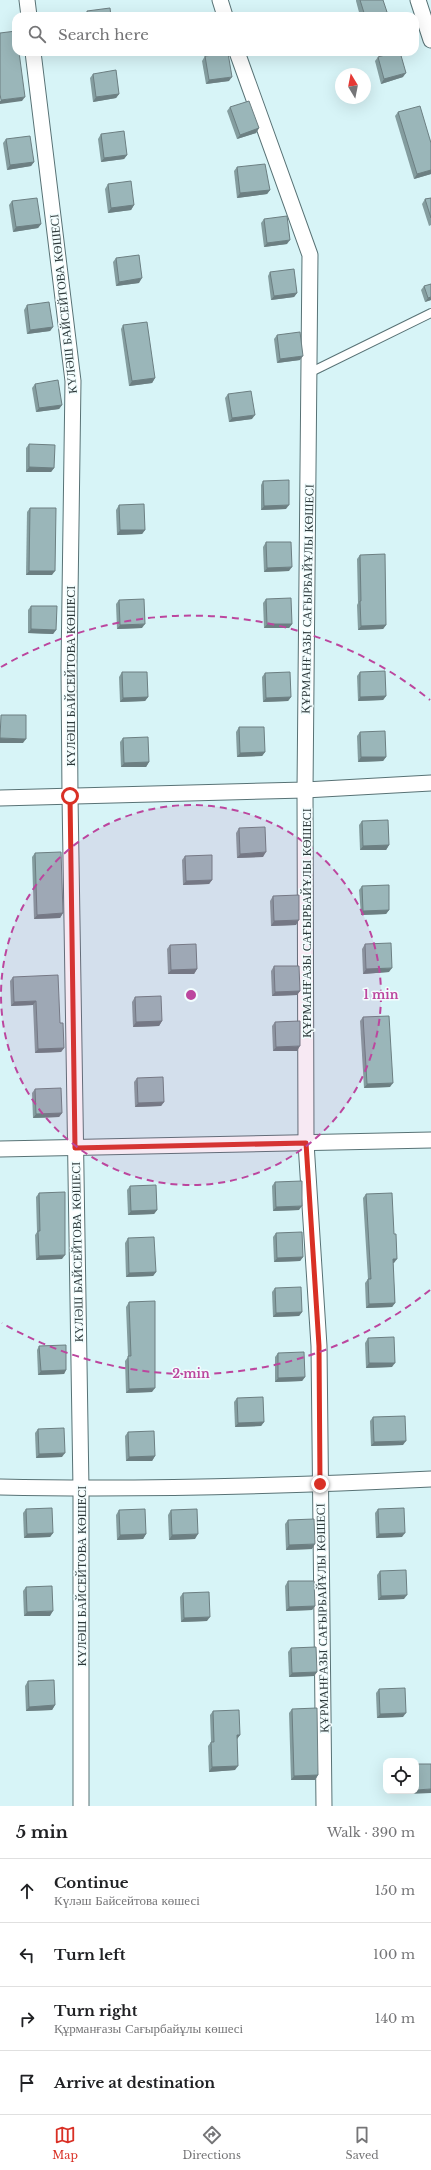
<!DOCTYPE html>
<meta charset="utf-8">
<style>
:root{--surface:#fff;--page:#f6f6f6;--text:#202124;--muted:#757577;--line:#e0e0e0;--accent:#d93025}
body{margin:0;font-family:"Libre Baskerville",serif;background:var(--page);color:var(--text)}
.controls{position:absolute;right:12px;bottom:12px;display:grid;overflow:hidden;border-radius:8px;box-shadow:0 4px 16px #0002}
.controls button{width:36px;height:36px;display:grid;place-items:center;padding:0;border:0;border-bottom:1px solid var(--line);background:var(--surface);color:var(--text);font:20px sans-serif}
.compass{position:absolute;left:335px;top:68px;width:36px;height:36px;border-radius:50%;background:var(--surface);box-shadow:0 4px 16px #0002;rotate:350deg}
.stop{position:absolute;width:12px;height:12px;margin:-9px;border:3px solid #d93025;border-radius:50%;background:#fff}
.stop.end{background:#d93025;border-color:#fff;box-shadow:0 1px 4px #0008}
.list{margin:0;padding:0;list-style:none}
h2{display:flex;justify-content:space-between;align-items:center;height:52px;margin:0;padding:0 16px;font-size:17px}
h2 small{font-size:13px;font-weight:400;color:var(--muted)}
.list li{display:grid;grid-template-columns:26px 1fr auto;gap:12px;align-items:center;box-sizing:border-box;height:64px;padding:0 16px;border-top:1px solid var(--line)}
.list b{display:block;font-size:15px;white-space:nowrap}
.list p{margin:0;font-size:13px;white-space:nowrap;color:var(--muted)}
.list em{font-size:13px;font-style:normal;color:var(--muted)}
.icon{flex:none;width:22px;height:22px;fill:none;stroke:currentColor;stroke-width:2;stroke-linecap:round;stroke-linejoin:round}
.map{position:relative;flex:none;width:431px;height:1806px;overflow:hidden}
.search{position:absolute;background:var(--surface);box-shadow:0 4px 16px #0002;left:12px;right:12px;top:12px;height:44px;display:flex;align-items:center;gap:10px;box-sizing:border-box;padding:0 14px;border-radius:12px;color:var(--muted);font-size:15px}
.sheet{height:308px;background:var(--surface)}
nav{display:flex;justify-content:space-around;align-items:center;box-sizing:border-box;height:56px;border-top:1px solid var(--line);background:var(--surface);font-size:11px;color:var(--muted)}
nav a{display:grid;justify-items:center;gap:2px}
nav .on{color:var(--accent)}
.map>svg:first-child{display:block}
</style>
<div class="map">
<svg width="431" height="1806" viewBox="0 0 431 1806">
<rect width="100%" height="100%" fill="#d7f4f7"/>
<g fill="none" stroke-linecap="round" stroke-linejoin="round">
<g stroke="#587275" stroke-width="10">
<polyline id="lane" points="309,373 431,313"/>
</g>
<g stroke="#587275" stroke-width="17">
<g id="street">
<polyline points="27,0 29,16"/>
<polyline points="220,0 225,16"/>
<polyline points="418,0 431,40"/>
<polyline points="33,52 73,381 69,667 70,796 81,1489 81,1806"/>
<polyline points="237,52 310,255 305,790 306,1143 319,1346 324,1806"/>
<polyline points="0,798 305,790 431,783"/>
<polyline points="0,1149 431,1140"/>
<path d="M0 1487C144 1490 287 1486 431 1479"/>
</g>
</g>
<use href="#lane" stroke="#fff" stroke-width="8"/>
<use href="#street" stroke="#fff" stroke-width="15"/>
</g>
<g fill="#849d9f">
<polygon points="356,0 383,0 384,16 360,16 356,1"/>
<polygon points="87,11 111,16 84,16"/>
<polygon points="205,56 229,81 206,84 202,61"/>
<polygon points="378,57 403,77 381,84 375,61"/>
<polygon points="93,74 119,94 116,98 93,102 90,78"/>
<polygon points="230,107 259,128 256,133 237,139 227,111"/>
<polygon points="398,112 431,143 431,174 414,179 395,116"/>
<polygon points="101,134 127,155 124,159 101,162 98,139"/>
<polygon points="6,139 34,162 31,166 7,170 3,143"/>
<polygon points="237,167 270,190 267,194 237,198 234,171"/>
<polygon points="108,184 134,205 131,210 108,213 105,189"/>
<polygon points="431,198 431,225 429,226 422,204 425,199"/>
<polygon points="12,201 41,224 38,228 13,232 9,205"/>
<polygon points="264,219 287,244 264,247 261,223"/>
<polygon points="116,258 139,283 116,286 113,262"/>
<polygon points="270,272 297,293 294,297 271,300 268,276"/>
<polygon points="424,286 431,300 425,302 421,290"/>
<polygon points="27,305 53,327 50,331 27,334 24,310"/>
<polygon points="123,325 155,378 152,383 129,386 121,329"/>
<polygon points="277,335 300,360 277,363 274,339"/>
<polygon points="35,384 62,405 59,409 36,412 32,388"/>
<polygon points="228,394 252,419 229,422 225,398"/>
<polygon points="29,444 54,468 51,472 26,472 26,448"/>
<polygon points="263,481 286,509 261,510 261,485"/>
<polygon points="119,505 145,530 142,534 117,535 116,510"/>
<polygon points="30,508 52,575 26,575 27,512"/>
<polygon points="266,542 289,571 264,572 263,547"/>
<polygon points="360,555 386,625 383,629 358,630 357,605 358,603 357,559"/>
<polygon points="266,599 292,624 289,628 264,628 263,603"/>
<polygon points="119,600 142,628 117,629 116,604"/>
<polygon points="31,606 56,630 53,634 28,633 28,610"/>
<polygon points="122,672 148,697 145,701 120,702 119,677"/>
<polygon points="360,672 386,696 383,700 358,701 357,676"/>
<polygon points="265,673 291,697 288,701 263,702 262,677"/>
<polygon points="239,727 265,752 262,756 237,757 236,732"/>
<polygon points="360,732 386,757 383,761 358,762 357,736"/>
<polygon points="123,738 149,762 146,767 121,767 120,742"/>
<polygon points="362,821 389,845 386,850 360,850 359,825"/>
<polygon points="239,828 263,857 237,858 236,833"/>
<polygon points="35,853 63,913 60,918 34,919 32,857"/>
<polygon points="185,856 212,880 209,884 183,885 182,860"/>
<polygon points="362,886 389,910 386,914 361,915 359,890"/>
<polygon points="273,896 296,925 271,926 270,901"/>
<polygon points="365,944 389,972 363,974 362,949"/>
<polygon points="170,945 197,969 194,974 168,974 167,949"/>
<polygon points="274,966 300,991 297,995 272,996 271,971"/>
<polygon points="13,977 60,1023 64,1048 61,1052 35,1053 33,1005 11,1006 10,981"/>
<polygon points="135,997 162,1021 159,1026 133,1027 132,1002"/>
<polygon points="363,1017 390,1087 364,1088 360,1021"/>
<polygon points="275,1022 297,1051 273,1051 272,1026"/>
<polygon points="137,1078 164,1102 161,1106 135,1107 134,1082"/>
<polygon points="35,1089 62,1113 59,1117 33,1118 32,1093"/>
<polygon points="275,1182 299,1210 273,1211 272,1186"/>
<polygon points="130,1186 157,1210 154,1214 128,1215 127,1190"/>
<polygon points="39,1193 62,1259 36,1260 35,1235 37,1232 36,1197"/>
<polygon points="366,1194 394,1263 393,1263 395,1303 392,1307 366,1308 365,1283 368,1279 363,1198"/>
<polygon points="276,1233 303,1257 300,1261 274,1262 273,1237"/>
<polygon points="128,1238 156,1272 153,1276 126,1277 125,1243"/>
<polygon points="275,1288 302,1312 299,1316 273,1317 272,1292"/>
<polygon points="129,1302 152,1392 126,1393 125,1361 128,1357 126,1307"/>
<polygon points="368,1338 392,1367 366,1368 365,1343"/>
<polygon points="39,1346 66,1370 64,1374 38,1375 37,1350"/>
<polygon points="278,1353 305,1377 302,1381 275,1382 275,1357"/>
<polygon points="237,1398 264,1422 261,1426 235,1427 234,1402"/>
<polygon points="373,1417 403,1445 371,1446 370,1421"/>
<polygon points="38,1429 62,1457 36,1458 35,1433"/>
<polygon points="128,1432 155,1456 152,1461 126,1461 125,1436"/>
<polygon points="26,1509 53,1533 50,1537 24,1538 23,1513"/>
<polygon points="378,1509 402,1537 376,1538 375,1513"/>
<polygon points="119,1510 146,1534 143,1539 117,1540 116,1515"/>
<polygon points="171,1510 195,1539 169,1540 168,1515"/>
<polygon points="288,1520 312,1549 286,1550 285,1524"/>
<polygon points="380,1571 404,1599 378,1600 377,1575"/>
<polygon points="288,1581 315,1606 312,1610 286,1611 285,1586"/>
<polygon points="26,1587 50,1616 24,1616 23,1591"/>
<polygon points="183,1593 207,1621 181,1622 180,1597"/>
<polygon points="291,1648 317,1672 314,1676 289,1677 288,1652"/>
<polygon points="28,1681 55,1705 52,1710 26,1711 25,1686"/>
<polygon points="379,1689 403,1717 377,1718 376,1693"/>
<polygon points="292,1709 318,1775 315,1780 291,1780 289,1713"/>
<polygon points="213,1711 240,1735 237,1739 235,1770 209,1772 208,1746 211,1742 210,1715"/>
</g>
<g fill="#6c7f82">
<polygon points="387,12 384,16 374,16"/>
<polygon points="406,73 403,77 381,84 384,79"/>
<polygon points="232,77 229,81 206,84 209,80"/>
<polygon points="119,94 116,98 93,102 96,97"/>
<polygon points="25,97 22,101 0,104 0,101 1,100"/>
<polygon points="259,128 256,133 237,139 240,135"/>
<polygon points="127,155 124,159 101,162 104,158"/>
<polygon points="34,162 31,166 7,170 10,165"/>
<polygon points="431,170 431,174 414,179 417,174"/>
<polygon points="270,190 267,194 237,198 240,193"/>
<polygon points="134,205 131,210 108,213 111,208"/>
<polygon points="41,224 38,228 13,232 16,227"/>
<polygon points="290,240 287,244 264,247 267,243"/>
<polygon points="142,278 139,283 116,286 119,282"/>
<polygon points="297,293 294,297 271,300 274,296"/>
<polygon points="431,297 431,300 425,302 428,298"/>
<polygon points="53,327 50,331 27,334 30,330"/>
<polygon points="303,356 300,360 277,363 280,359"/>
<polygon points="155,378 152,383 129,386 132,381"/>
<polygon points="62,405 59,409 36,412 39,408"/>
<polygon points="255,415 252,419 229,422 232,418"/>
<polygon points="29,467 54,468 51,472 26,472"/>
<polygon points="289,505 286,509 261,510 264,506"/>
<polygon points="120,530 145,530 142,534 117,535"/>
<polygon points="292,567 289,571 264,572 267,568"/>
<polygon points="29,571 55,571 52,575 26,575"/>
<polygon points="145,624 142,628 117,629 120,625"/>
<polygon points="267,624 292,624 289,628 264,628"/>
<polygon points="386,625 383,629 358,630 361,626"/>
<polygon points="31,629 56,630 53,634 28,633"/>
<polygon points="386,696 383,700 358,701 360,697"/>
<polygon points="148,697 145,701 120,702 123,698"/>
<polygon points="291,697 288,701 263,702 266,698"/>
<polygon points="0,738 26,739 23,743 0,743"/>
<polygon points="265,752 262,756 237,757 240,753"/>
<polygon points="361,757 386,757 383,761 358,762"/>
<polygon points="149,762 146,767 121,767 124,763"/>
<polygon points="389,845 386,850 360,850 363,846"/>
<polygon points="266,852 263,857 237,858 240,854"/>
<polygon points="212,880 209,884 183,885 186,881"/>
<polygon points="389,910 386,914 361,915 363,911"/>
<polygon points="63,913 60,918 34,919 37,915"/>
<polygon points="299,920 296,925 271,926 274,921"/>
<polygon points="392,968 389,972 363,974 366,969"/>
<polygon points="197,969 194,974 168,974 171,970"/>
<polygon points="300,991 297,995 272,996 275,992"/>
<polygon points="36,1001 33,1005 11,1006 14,1002"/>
<polygon points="162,1021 159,1026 133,1027 136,1022"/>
<polygon points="300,1046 297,1051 273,1051 276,1047"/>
<polygon points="64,1048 61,1052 35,1053 38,1049"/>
<polygon points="393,1083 390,1087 364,1088 367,1084"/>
<polygon points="164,1102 161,1106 135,1107 138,1103"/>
<polygon points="62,1113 59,1117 33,1118 36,1114"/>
<polygon points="302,1206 299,1210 273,1211 276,1207"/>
<polygon points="157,1210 154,1214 128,1215 131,1211"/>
<polygon points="65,1255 62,1259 36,1260 39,1256"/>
<polygon points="303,1257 300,1261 274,1262 277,1258"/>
<polygon points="393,1259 397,1259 394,1263 390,1263"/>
<polygon points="156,1272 153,1276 126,1277 129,1273"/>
<polygon points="395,1303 392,1307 366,1308 369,1304"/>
<polygon points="302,1312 299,1316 273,1317 276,1313"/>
<polygon points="369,1363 395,1363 392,1367 366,1368"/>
<polygon points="66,1370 64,1374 38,1375 41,1371"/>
<polygon points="305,1377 302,1381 275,1382 278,1378"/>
<polygon points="155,1388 152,1392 126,1393 129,1389"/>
<polygon points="264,1422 261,1426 235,1427 238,1423"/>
<polygon points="406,1441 403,1445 371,1446 374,1442"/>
<polygon points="65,1453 62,1457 36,1458 39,1454"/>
<polygon points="155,1456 152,1461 126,1461 129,1457"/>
<polygon points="53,1533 50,1537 24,1538 27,1534"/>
<polygon points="405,1533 402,1537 376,1538 379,1534"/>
<polygon points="146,1534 143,1539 117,1540 120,1535"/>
<polygon points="198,1534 195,1539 169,1540 172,1535"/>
<polygon points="315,1544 312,1549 286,1550 289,1545"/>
<polygon points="407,1595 404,1599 378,1600 381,1596"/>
<polygon points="315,1606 312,1610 286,1611 289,1607"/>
<polygon points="53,1611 50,1616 24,1616 27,1612"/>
<polygon points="210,1617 207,1621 181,1622 184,1618"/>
<polygon points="317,1672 314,1676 289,1677 292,1673"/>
<polygon points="55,1705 52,1710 26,1711 29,1707"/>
<polygon points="406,1713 403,1717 377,1718 380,1714"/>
<polygon points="237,1735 240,1735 237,1739 234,1740"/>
<polygon points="238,1766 235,1770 209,1772 212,1767"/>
<polygon points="318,1775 315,1780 291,1780 294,1776"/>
<polygon points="431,1789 431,1793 408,1794 410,1791 416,1791 416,1790"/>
</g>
<g fill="#9ab6b9" stroke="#6c7f82">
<polygon points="360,0 383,0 387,12 374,16 365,16"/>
<polygon points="110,8 111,16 88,16 87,11"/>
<polygon points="16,31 16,52 19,52 25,97 1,100 0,94 0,33"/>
<polygon points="395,52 400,52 406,73 384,79 378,57"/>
<polygon points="228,53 232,77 209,80 205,56"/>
<polygon points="116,70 119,94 96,97 93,74"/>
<polygon points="249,101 259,128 240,135 230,107"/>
<polygon points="420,106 431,143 431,170 417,174 398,112"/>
<polygon points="124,131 127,155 104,158 101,134"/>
<polygon points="30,136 34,162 10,165 6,139"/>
<polygon points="265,164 270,190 240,193 237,167"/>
<polygon points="131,181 134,205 111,208 108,184"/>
<polygon points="37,198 41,224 16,227 12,201"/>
<polygon points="431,198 431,218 425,199"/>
<polygon points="287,216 290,240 267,243 264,219"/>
<polygon points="139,255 142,278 119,282 116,258"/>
<polygon points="294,269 297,293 274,296 270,272"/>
<polygon points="431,284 431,297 428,298 424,286"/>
<polygon points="49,302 53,327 30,330 27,305"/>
<polygon points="147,322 155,378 132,381 123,325"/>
<polygon points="300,332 303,356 280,359 277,335"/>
<polygon points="58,380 62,405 39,408 35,384"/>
<polygon points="251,391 255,415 232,418 228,394"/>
<polygon points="29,444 55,445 54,468 29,467"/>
<polygon points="289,480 289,505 264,506 263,481"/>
<polygon points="144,504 145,530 120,530 119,505"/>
<polygon points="30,508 56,508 55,571 29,571"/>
<polygon points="266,542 291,542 292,567 267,568"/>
<polygon points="385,554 386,625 361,626 360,601 361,601 360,555"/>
<polygon points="291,598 292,624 267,624 266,599"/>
<polygon points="144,599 145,624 120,625 119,600"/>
<polygon points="31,606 57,606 56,630 31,629"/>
<polygon points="385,671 386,696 360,697 360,672"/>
<polygon points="122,672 147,672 148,697 123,698"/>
<polygon points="290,672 291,697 266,698 265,673"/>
<polygon points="1,715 26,715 26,739 0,738"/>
<polygon points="239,727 264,727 265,752 240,753"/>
<polygon points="385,731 386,757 361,757 360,732"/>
<polygon points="148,737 149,762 124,763 123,738"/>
<polygon points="388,820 389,845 363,846 362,821"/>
<polygon points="265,827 266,852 240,854 239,828"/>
<polygon points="61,852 63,913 37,915 35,853"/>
<polygon points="212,855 212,880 186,881 185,856"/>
<polygon points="389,885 389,910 363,911 362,886"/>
<polygon points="299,895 299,920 274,921 273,896"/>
<polygon points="391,943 392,968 366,969 365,944"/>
<polygon points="196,944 197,969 171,970 170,945"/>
<polygon points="274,966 299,966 300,991 275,992"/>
<polygon points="58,975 60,1023 63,1023 64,1048 38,1049 36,1001 14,1002 13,977"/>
<polygon points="161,996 162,1021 136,1022 135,997"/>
<polygon points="389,1016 393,1083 367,1084 363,1017"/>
<polygon points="300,1021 300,1046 276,1047 275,1022"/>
<polygon points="163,1077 164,1102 138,1103 137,1078"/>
<polygon points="61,1088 62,1113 36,1114 35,1089"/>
<polygon points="302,1181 302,1206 276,1207 275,1182"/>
<polygon points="156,1185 157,1210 131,1211 130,1186"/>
<polygon points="65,1192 65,1255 39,1256 38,1231 40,1231 39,1193"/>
<polygon points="392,1193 394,1234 396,1234 397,1259 393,1259 395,1303 369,1304 368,1279 371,1279 366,1194"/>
<polygon points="302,1232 303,1257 277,1258 276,1233"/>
<polygon points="154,1237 156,1272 129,1273 128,1238"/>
<polygon points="301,1287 302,1312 276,1313 275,1288"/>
<polygon points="155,1301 155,1388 129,1389 128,1356 131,1356 129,1302"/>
<polygon points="394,1337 395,1363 369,1363 368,1338"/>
<polygon points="66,1345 66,1370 41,1371 39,1346"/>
<polygon points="304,1352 305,1377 278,1378 278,1353"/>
<polygon points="263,1397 264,1422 238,1423 237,1398"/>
<polygon points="405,1416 406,1441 374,1442 373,1417"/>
<polygon points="64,1428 65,1453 39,1454 38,1429"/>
<polygon points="154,1431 155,1456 129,1457 128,1432"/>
<polygon points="52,1508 53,1533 27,1534 26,1509"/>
<polygon points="404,1508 405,1533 379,1534 378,1509"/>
<polygon points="145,1509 146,1534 120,1535 119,1510"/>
<polygon points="197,1509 198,1534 172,1535 171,1510"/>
<polygon points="314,1519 315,1544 289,1545 288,1520"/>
<polygon points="406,1570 407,1595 381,1596 380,1571"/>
<polygon points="288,1581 314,1581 315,1606 289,1607"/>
<polygon points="52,1586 53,1611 27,1612 26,1587"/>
<polygon points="209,1592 210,1617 184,1618 183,1593"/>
<polygon points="316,1647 317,1672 292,1673 291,1648"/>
<polygon points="54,1680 55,1705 29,1707 28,1681"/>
<polygon points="405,1688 406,1713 380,1714 379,1689"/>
<polygon points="317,1708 318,1775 294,1776 292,1709"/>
<polygon points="239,1710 240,1735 237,1735 238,1766 212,1767 211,1742 214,1742 213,1711"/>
<polygon points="416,1764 431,1764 431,1789 416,1790"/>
</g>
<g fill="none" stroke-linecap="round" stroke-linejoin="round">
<polyline stroke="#d93025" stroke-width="5" points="70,796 75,1148 306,1143 319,1346 320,1484"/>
</g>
<circle cx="191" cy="995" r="190" fill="#bc469e" fill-opacity=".12"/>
<g fill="none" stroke="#bc469e" stroke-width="2" stroke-dasharray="7 5">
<circle cx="191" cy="995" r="190"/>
<path d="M430 1290A379 379 0 0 1 2 1323M1 667A379 379 0 0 1 430 700"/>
</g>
<g text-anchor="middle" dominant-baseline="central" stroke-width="3" stroke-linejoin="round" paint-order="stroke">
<g font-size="12" fill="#2d393a" stroke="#f2fdfe">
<text transform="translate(63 304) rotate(-96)">КҮЛӘШ БАЙСЕЙТОВА КӨШЕСІ</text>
<text transform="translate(307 599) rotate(-89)">ҚҰРМАНҒАЗЫ САҒЫРБАЙҰЛЫ КӨШЕСІ</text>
<text transform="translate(70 676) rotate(-90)">КҮЛӘШ БАЙСЕЙТОВА КӨШЕСІ</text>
<text transform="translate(306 923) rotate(-90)">ҚҰРМАНҒАЗЫ САҒЫРБАЙҰЛЫ КӨШЕСІ</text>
<text transform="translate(77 1252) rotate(-91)">КҮЛӘШ БАЙСЕЙТОВА КӨШЕСІ</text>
<text transform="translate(81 1576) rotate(-90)">КҮЛӘШ БАЙСЕЙТОВА КӨШЕСІ</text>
<text transform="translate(322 1618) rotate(-91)">ҚҰРМАНҒАЗЫ САҒЫРБАЙҰЛЫ КӨШЕСІ</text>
</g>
</g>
<circle cx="191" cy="995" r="6" fill="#bc469e" stroke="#f2fdfe" stroke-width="2"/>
<g font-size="12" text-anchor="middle" font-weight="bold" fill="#bc469e" stroke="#f2fdfe" stroke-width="3" stroke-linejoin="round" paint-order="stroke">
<text x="381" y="999">1 min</text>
<text x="191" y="1378">2 min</text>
</g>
</svg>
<div class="controls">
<button><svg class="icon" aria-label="locate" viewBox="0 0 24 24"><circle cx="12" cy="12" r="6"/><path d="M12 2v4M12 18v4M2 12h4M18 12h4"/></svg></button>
</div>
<svg class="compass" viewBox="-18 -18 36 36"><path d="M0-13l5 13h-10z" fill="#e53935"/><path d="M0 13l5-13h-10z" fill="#757577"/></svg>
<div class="stop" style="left:70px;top:796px"></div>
<div class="stop end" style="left:320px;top:1484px"></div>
<div class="search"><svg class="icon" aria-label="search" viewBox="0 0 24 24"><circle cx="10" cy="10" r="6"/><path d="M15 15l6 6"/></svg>Search here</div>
</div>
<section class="sheet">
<h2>5 min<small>Walk · 390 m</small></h2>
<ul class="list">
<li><svg class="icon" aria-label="ahead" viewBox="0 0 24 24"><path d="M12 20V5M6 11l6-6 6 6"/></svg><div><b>Continue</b><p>Күләш Байсейтова көшесі</p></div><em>150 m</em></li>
<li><svg class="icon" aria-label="left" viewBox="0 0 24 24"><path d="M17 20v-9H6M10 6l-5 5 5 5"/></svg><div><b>Turn left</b></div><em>100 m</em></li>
<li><svg class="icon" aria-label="right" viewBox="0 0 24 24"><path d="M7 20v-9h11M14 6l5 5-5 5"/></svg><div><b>Turn right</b><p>Құрманғазы Сағырбайұлы көшесі</p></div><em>140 m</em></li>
<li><svg class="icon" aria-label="arrive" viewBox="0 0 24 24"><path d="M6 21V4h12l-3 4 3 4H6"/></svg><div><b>Arrive at destination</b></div></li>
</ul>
</section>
<nav>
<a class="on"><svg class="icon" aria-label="map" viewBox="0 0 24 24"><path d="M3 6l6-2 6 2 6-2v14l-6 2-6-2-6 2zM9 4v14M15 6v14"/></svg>Map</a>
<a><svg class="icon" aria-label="directions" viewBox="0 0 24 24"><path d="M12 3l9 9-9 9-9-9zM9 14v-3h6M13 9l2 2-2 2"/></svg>Directions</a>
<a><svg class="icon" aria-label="saved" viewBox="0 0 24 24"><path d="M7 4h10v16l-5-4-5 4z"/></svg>Saved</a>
</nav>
